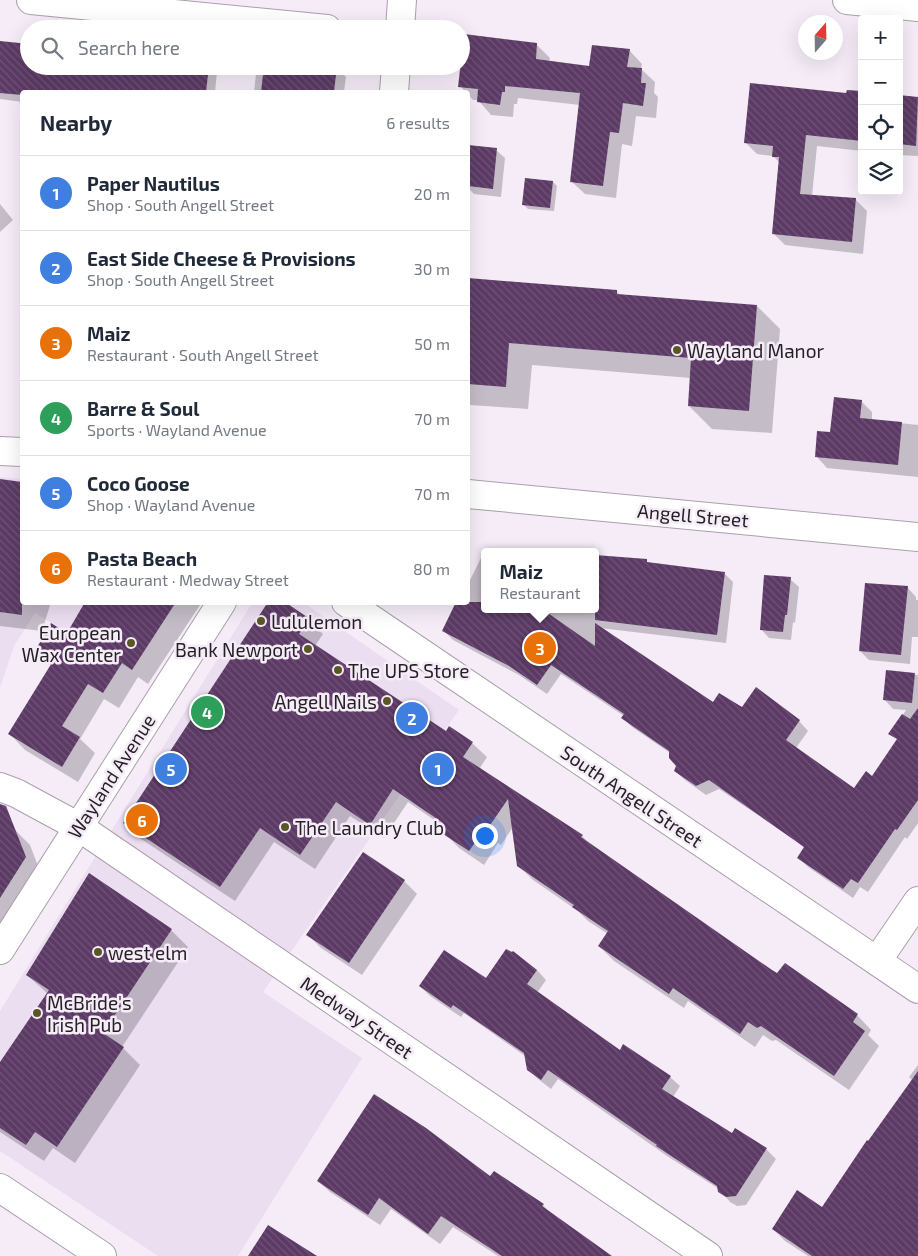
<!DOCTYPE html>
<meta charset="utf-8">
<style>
:root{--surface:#fff;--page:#f6f6f7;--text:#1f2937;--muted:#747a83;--line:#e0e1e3;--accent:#595825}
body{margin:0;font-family:"Exo 2",sans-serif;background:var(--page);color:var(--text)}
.controls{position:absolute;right:15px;top:15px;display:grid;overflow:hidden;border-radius:5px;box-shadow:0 5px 20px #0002}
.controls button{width:45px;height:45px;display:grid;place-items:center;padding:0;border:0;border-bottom:1px solid var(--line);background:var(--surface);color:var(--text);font:25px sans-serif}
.compass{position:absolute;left:798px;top:15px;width:45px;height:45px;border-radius:50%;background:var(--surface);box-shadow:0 5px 20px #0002;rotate:20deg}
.you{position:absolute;left:484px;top:835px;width:18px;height:18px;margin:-12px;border:4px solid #fff;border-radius:50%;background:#1a73e8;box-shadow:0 0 0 8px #1a73e833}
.badge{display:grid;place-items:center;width:32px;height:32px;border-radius:50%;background:var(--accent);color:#fff;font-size:16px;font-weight:700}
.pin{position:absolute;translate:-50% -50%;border:2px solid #fff;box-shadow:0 1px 5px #0006}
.popup{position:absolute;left:481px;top:548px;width:118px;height:65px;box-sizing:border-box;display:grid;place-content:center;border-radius:5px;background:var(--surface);filter:drop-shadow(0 1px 4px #0005);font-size:16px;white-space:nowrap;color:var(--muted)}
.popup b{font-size:19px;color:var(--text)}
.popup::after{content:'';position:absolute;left:50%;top:100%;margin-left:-10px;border:10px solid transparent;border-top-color:var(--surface)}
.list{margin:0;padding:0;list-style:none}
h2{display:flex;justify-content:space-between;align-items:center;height:65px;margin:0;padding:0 20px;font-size:21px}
h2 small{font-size:16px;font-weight:400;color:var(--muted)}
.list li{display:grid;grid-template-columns:32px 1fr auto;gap:15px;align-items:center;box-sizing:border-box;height:75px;padding:0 20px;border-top:1px solid var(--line)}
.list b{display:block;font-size:19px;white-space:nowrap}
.list p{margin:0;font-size:16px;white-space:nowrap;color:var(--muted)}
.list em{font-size:16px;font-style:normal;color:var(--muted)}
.icon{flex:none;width:28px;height:28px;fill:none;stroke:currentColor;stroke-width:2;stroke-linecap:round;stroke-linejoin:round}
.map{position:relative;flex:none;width:918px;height:1256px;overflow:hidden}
.search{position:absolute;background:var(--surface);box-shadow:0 5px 20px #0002;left:20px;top:20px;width:450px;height:55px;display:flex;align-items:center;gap:12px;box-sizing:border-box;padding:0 18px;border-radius:28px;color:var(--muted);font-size:19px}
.panel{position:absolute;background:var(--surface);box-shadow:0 5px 20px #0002;left:20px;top:90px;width:450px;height:515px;border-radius:5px}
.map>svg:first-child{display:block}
</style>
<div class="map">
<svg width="918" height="1256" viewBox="0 0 918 1256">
<defs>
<pattern id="building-back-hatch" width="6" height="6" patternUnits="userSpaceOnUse" patternTransform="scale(1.25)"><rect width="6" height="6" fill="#5c3a65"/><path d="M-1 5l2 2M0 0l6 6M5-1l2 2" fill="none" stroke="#6f5477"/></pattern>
</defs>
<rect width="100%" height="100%" fill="#f5ecf8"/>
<g fill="#ecdef1">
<polygon points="0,477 22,479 22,602 170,603 124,666 35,613 14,646 0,688"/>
<polygon points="252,603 304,603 459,710 263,992 362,1058 238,1256 158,1256 0,1151 0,1011"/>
</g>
<g fill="#0003">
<polygon points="0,42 29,66 211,66 217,72 215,92 221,92 22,92 22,102 0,99"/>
<polygon points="537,45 550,58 549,62 590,67 629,50 642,64 641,69 655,82 654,93 658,97 656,118 636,116 632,146 622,144 616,198 585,194 571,181 580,105 518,98 517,104 514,104 513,117 491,115 478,100 473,100 460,86"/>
<polygon points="337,68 346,77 344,92 254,92 256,74 265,75"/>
<polygon points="862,93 862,151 817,146 812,196 855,199 867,211 863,254 785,245 773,233 780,163 773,156 757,154 745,142 848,94"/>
<polygon points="899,96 918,98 918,156 899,155"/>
<polygon points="468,147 496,150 505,158 501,197 474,194 468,188"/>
<polygon points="553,182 557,186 554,211 528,209 524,205"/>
<polygon points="0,204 13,220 0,232"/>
<polygon points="468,280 617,292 620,295 757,306 780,329 772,433 712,429 689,406 691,378 532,365 528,409 470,405 468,402"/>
<polygon points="861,401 872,412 872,420 918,425 918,477 827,468 816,456 831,433"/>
<polygon points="0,480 22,483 22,602 51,602 42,631 0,626"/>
<polygon points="482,556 485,557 485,609 595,609 595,556 724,573 733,582 726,643 600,628 714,703 799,721 808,731 796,748 854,789 872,778 898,740 894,736 894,728 906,710 893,709 884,699 887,672 918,675 918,823 907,839 905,837 868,892 860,887 853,898 808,867 799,858 805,848 792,838 719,789 706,795 685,780 675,771 677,766 670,753 632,727 623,718 624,716 561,674 547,694 519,675 453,640 443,630 468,602 468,584"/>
<polygon points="790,579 799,587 795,623 793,622 791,640 769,638 761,629"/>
<polygon points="907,587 916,597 916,600 918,600 918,637 912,637 910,664 869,660 860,651"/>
<polygon points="86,602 202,602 148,684 138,677 119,708 104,699 80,739 95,753 78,782 25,750 10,734 51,666 36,651 68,635"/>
<polygon points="309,620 323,634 315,646 446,733 450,728 472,743 487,757 480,768 582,836 592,846 778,975 814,984 857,1015 871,1030 868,1035 879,1046 849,1090 776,1040 772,1041 763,1035 755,1047 688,1001 684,1008 614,961 599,946 608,934 588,921 578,911 533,880 518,865 513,827 501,845 498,843 484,865 459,848 441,829 443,826 408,802 384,838 350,816 315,869 274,842 235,901 138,837 124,823"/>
<polygon points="0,826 14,829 30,845 41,874 0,940"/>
<polygon points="89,875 171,930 188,947 122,1047 140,1065 75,1163 53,1148 44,1161 0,1132 0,1064 48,994 27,975"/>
<polygon points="404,881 417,894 362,975 321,948 308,935"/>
<polygon points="537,970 546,980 537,993 620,1051 670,1077 680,1086 673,1097 732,1135 736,1130 766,1149 776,1159 746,1205 737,1206 730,1202 719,1189 667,1156 558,1079 551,1089 538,1079 528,1069 525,1056 464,1013 461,1017 430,996 420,986 486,980"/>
<polygon points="918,1065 918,1256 808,1256 785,1241 773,1229 822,1208 913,1081 909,1077"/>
<polygon points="491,1178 543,1205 554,1217 610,1256 498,1256 453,1227 440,1244 391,1209 380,1225 330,1192 318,1181"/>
</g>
<g fill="url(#building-back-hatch)">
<polygon points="464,34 537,43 536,59 589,66 592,45 630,49 627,67 642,68 641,83 646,83 643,106 623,103 619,133 610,132 603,186 570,182 580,93 505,86 505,92 502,92 500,105 477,102 478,89 458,87"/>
<polygon points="0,41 29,44 29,66 209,66 206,92 22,92 22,95 0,93"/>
<polygon points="264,66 337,66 334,92 261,92"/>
<polygon points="750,83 846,93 847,90 862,91 862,141 806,135 800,194 856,198 852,242 772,234 779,157 772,157 773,146 744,143"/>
<polygon points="899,95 918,97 916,146 899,144"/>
<polygon points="468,145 497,148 493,189 468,186"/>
<polygon points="525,178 553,181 550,208 522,205"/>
<polygon points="468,278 617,290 617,294 757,305 749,411 688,406 691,358 509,343 506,387 468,384"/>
<polygon points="834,397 862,400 860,418 902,422 898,465 815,457 817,431 830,432"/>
<polygon points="0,479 22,482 22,615 0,612"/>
<polygon points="595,555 647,559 647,562 725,572 717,635 595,620"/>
<polygon points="764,575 791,577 787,615 785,615 783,632 760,630"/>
<polygon points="865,583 908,586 901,655 859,651"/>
<polygon points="85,602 176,602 132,670 122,663 103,693 88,684 62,726 80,737 62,767 8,734 53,661 35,651 51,623 67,633"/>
<polygon points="268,602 285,602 310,619 299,634 446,731 449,726 473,742 463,757 583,835 581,837 772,970 777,973 785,963 858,1014 853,1022 865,1031 834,1076 761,1026 757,1028 748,1022 740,1034 673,988 669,994 598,946 608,931 572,907 574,905 517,866 508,799 486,831 484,830 469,851 443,834 444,832 439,829 443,823 393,789 370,825 336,802 300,855 260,828 220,887 123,823"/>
<polygon points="456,602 485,602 485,609 542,609 595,646 595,623 713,702 719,693 742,707 756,687 800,720 786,740 854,788 866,771 872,776 897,739 888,734 902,714 910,719 918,708 918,800 897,830 895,829 858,883 851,879 843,889 797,858 804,847 709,780 696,786 674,771 676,766 669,758 669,751 621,718 624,714 551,665 537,685 509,666 442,631"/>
<polygon points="886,670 915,673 912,703 883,700"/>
<polygon points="0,804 6,806 26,857 0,898"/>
<polygon points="363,852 405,880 349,963 306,935"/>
<polygon points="89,873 172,929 103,1033 124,1047 57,1147 35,1132 26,1145 0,1128 0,1062 49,990 26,975"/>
<polygon points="506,949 512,952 513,951 537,970 527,984 620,1050 623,1044 671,1076 662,1089 732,1133 735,1128 767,1148 736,1196 726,1197 718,1192 717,1186 656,1146 657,1145 548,1070 541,1080 527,1070 524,1053 453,1005 451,1008 419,986 444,950 486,978"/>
<polygon points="918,1071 918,1256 812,1256 772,1229 797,1190 822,1207 867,1140 868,1141"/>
<polygon points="374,1094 426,1128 490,1176 494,1171 544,1204 542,1206 612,1256 502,1256 441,1216 428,1234 379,1198 368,1215 317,1181"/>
<polygon points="268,1225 317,1256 248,1256"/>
</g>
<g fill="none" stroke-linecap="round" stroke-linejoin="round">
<g stroke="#a9a0ac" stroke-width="30">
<g id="minor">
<polyline points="31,0 327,29"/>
<polyline points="847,0 918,7"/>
<polyline points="0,787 16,793 79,827 708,1256"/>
<polyline points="877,961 918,901"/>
</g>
</g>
<g stroke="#a9a0ac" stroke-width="30">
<g id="tertiary">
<polyline points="400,29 402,0"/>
<polyline points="394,92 396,66"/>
<polyline points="468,494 918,537"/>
<polyline points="0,950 222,602"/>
</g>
</g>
<g stroke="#a9a0ac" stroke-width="30">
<g id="secondary">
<polyline points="0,451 22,452"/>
<polyline points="346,602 918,989"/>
<polyline points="0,1188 102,1256"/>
</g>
</g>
<use href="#minor" stroke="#fff" stroke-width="28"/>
<use href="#tertiary" stroke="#fff" stroke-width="28"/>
<use href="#secondary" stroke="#fff" stroke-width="28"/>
</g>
<g fill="#595825" stroke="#f5ecf8" stroke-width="2">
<circle cx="677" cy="350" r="5"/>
<circle cx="261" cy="621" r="5"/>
<circle cx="131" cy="643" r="5"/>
<circle cx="308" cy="649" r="5"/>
<circle cx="338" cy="670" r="5"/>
<circle cx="387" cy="701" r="5"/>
<circle cx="285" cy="827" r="5"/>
<circle cx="98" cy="952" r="5"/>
<circle cx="37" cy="1013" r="5"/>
</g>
<g text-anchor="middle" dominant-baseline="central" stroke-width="5" stroke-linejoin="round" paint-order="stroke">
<g font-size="19" fill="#231f24" stroke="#f5ecf8" text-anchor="start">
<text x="687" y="350">Wayland Manor</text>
<text x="271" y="621">Lululemon</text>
<text x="121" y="632" text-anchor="end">European<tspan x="121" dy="22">Wax Center</tspan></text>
<text x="298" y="649" text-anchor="end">Bank Newport</text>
<text x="348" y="670">The UPS Store</text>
<text x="377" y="701" text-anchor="end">Angell Nails</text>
<text x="295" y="827">The Laundry Club</text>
<text x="108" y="952">west elm</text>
<text x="47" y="1002">McBride's<tspan x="47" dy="22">Irish Pub</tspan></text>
</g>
<g font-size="19" fill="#231f24" stroke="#f5ecf8">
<text transform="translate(693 515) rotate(5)">Angell Street</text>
<text transform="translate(111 776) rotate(-57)">Wayland Avenue</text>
<text transform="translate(632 796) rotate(34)">South Angell Street</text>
<text transform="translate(357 1017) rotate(34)">Medway Street</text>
</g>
</g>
</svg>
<div class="controls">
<button>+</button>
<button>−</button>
<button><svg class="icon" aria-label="locate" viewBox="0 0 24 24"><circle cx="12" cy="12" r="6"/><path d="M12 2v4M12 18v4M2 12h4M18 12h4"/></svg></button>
<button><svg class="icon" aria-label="layers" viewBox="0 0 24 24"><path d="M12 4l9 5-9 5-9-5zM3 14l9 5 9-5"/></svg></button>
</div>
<svg class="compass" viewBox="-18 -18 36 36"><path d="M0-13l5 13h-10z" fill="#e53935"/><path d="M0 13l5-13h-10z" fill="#747a83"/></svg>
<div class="you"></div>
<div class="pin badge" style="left:438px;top:769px;background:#3f7fe0">1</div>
<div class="pin badge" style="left:412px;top:718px;background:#3f7fe0">2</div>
<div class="pin badge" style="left:540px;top:648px;background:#e8710a">3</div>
<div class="popup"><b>Maiz</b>Restaurant</div>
<div class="pin badge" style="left:207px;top:712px;background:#2e9e5b">4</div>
<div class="pin badge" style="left:171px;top:769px;background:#3f7fe0">5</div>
<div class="pin badge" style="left:142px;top:820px;background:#e8710a">6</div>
<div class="search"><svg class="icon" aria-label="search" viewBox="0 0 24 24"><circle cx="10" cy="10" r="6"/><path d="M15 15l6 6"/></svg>Search here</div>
<section class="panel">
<h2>Nearby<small>6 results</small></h2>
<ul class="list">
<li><span class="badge" style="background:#3f7fe0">1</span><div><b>Paper Nautilus</b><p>Shop · South Angell Street</p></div><em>20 m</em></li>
<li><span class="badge" style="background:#3f7fe0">2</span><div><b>East Side Cheese &amp; Provisions</b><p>Shop · South Angell Street</p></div><em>30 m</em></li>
<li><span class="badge" style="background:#e8710a">3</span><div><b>Maiz</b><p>Restaurant · South Angell Street</p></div><em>50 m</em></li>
<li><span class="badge" style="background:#2e9e5b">4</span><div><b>Barre &amp; Soul</b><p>Sports · Wayland Avenue</p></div><em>70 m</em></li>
<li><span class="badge" style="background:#3f7fe0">5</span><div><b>Coco Goose</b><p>Shop · Wayland Avenue</p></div><em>70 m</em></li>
<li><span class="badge" style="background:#e8710a">6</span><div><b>Pasta Beach</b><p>Restaurant · Medway Street</p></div><em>80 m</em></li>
</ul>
</section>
</div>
